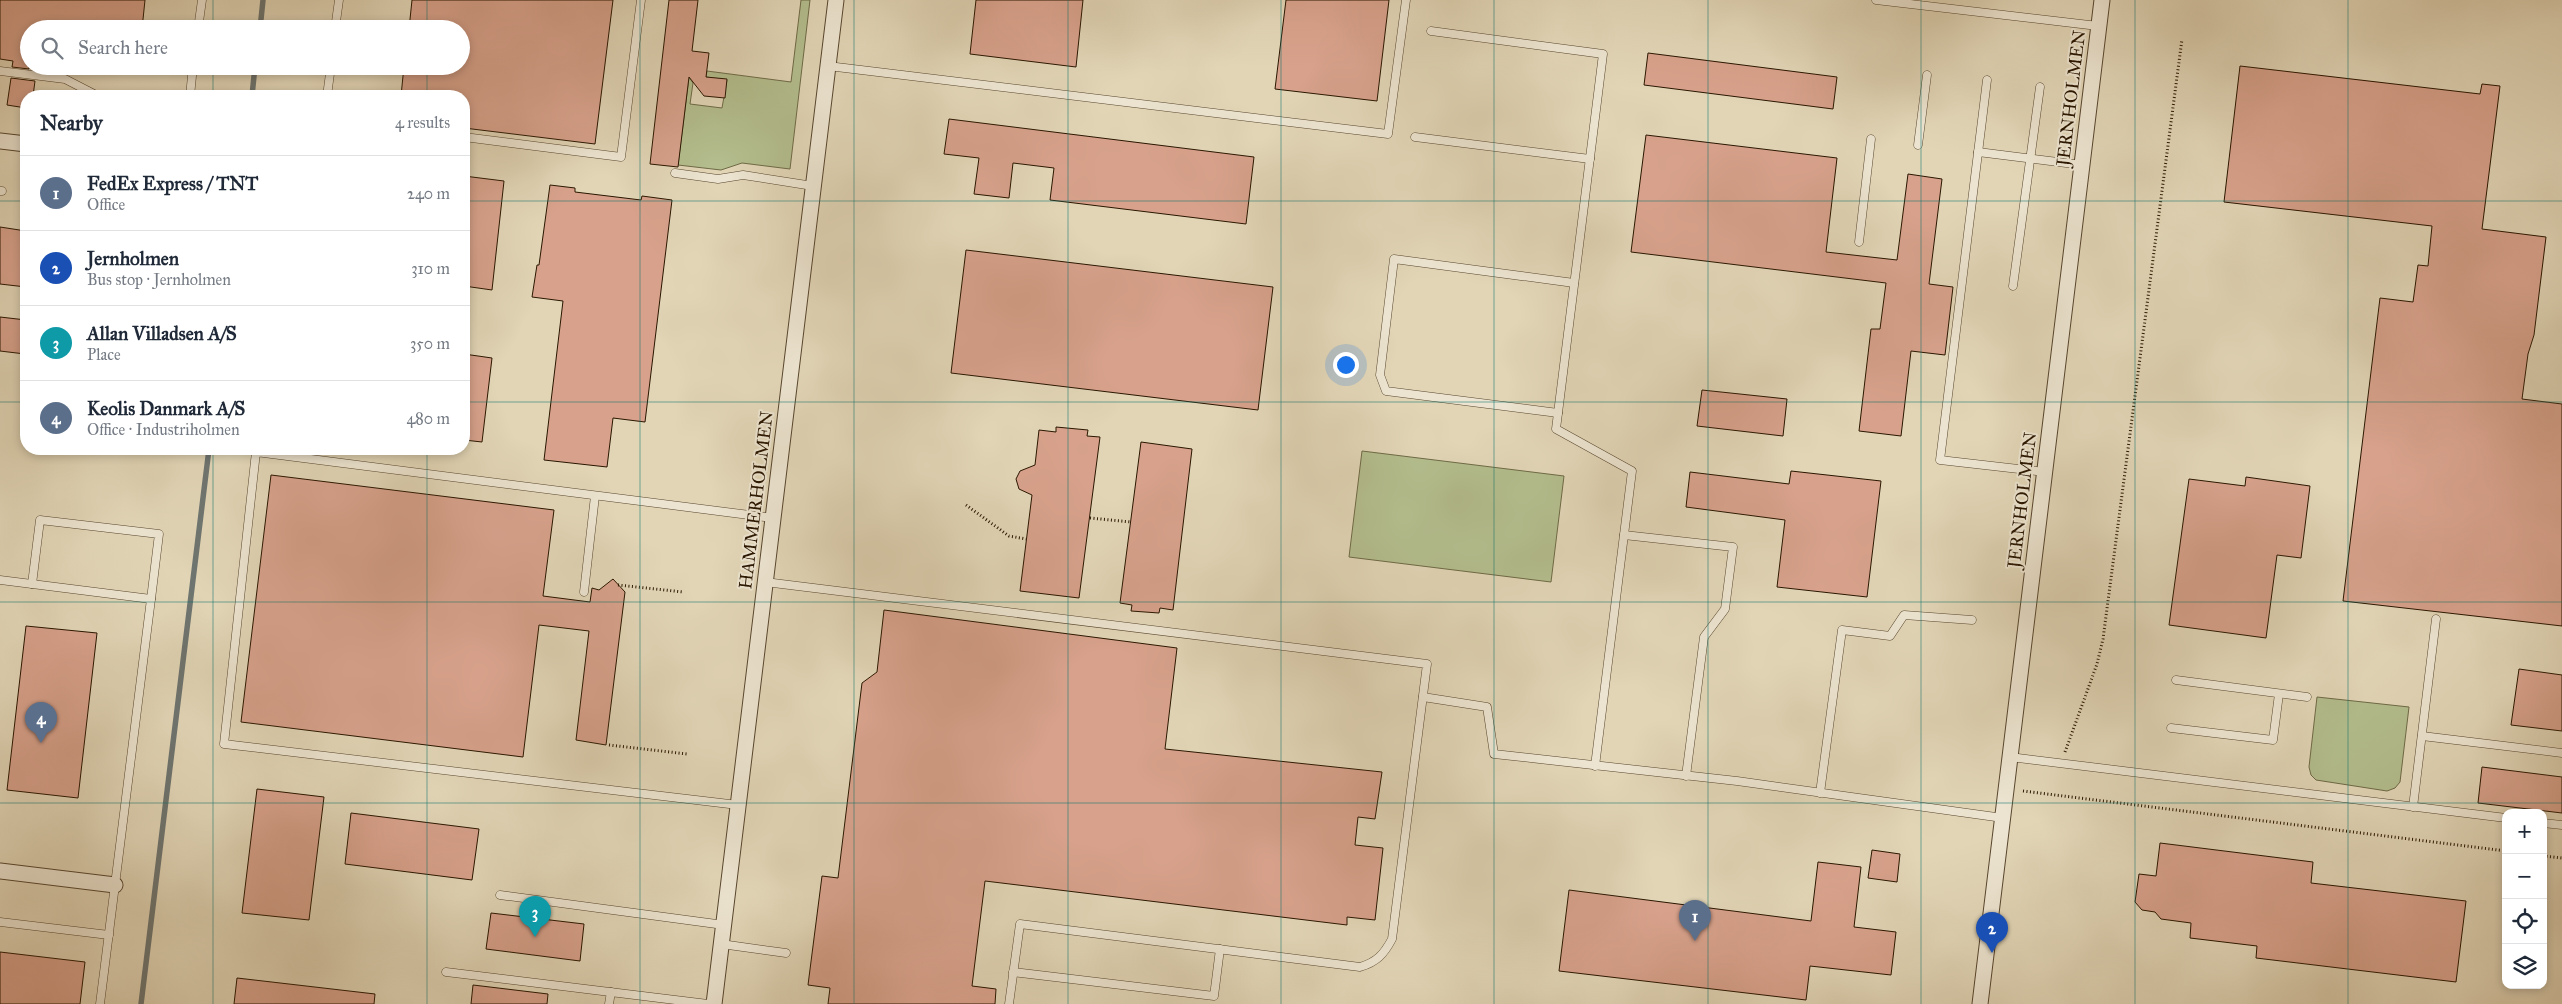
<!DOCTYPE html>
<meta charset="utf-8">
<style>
:root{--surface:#fff;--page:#f2f2f3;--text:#1f2937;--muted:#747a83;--line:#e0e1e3;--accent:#b45309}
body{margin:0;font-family:"IM FELL Great Primer",serif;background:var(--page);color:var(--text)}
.controls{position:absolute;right:15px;bottom:15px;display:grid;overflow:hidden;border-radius:10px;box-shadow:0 2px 8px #0003}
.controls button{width:45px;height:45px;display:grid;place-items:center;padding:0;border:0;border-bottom:1px solid var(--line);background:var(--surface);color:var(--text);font:25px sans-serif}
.you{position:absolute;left:1345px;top:364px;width:18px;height:18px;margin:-12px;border:4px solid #fff;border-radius:50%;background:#1a73e8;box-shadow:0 0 0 8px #1a73e833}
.badge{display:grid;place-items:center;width:32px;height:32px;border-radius:50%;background:var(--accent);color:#fff;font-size:16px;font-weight:700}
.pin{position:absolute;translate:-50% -41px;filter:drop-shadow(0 1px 2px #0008)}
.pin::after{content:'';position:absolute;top:26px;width:18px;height:15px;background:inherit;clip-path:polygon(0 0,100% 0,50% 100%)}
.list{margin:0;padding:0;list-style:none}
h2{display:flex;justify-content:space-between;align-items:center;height:65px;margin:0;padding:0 20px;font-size:21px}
h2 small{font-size:16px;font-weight:400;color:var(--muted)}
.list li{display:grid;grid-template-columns:32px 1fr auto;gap:15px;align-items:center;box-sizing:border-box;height:75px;padding:0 20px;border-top:1px solid var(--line)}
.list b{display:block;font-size:19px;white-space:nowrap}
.list p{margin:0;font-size:16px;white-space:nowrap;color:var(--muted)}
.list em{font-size:16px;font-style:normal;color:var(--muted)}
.icon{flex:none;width:28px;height:28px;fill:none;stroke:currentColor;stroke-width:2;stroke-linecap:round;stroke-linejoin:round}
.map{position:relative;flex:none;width:2562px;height:1004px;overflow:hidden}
.search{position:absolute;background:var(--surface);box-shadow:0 2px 8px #0003;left:20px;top:20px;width:450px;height:55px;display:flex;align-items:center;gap:12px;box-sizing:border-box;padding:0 18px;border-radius:28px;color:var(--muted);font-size:19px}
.panel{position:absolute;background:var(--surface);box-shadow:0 2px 8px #0003;left:20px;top:90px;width:450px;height:365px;border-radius:20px}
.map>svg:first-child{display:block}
</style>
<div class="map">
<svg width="2562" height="1004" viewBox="0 0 2562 1004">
<rect width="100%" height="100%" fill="#e1d5b6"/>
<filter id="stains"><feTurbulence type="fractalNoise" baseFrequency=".004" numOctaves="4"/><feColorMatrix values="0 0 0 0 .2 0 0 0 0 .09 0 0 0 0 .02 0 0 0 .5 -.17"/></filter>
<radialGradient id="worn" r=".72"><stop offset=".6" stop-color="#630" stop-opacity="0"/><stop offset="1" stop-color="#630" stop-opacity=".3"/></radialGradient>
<g fill="#b3bd8d" stroke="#6e6a46">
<polygon points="801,0 810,0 790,169 742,163 721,170 678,165 689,77 693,83 690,104 722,108 727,80 706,77 707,71 791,82"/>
<polygon points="1362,451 1564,476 1551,582 1349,557"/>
<polygon points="2317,697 2409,707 2400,782 2395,788 2387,791 2316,780 2311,775 2309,767"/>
</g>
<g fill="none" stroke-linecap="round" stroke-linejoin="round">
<g stroke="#6e7570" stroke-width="5.5">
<polyline points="260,29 263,0"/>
<polyline points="252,96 255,66"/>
<polyline points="141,1004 209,449"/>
</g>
</g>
<g fill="#d7a18b" stroke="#2a1600">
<polygon points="0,0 145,0 142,29 29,29 29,69 12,67 13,61 0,59"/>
<polygon points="412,0 613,0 595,144 464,128 464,96 401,96 404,66 461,66 461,29 409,29"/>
<polygon points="669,0 698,0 692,51 709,53 706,77 727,79 725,98 704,96 689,77 678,167 650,164"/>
<polygon points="976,0 1083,0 1076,67 970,54"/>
<polygon points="1286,0 1389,0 1377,101 1275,89"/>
<polygon points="1648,53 1837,77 1833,109 1644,85"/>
<polygon points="2240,66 2480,94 2482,84 2500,86 2482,229 2546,237 2534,335 2528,354 2522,399 2562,404 2562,626 2343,601 2380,298 2413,302 2418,265 2428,266 2432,226 2224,202"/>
<polygon points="11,78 35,81 33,96 26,96 26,108 7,105"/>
<polygon points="949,119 1254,157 1246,224 1050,200 1054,168 1013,163 1009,198 974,194 979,158 944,154"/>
<polygon points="1646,135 1837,158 1826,252 1897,260 1908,174 1942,179 1929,284 1953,287 1945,355 1911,351 1901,436 1859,431 1871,329 1880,329 1886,283 1631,252"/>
<polygon points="464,176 504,181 492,290 464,286"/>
<polygon points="550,185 575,188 575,192 641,200 642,196 672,200 645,422 613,418 607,467 544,460 563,301 532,297 537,265 539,265"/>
<polygon points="0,227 26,231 26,287 0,284"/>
<polygon points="966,250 1273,287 1258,410 951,373"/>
<polygon points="0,317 26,320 25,354 0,351"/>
<polygon points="464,354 492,358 482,442 464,440"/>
<polygon points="1702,390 1787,399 1783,436 1697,426"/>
<polygon points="1056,427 1088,430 1087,436 1100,437 1079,598 1020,591 1032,495 1019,489 1016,479 1020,471 1035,465 1039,430 1056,432"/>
<polygon points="1141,442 1192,449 1173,610 1160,608 1159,613 1131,611 1132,605 1120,603"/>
<polygon points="1791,471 1881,481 1867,597 1777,587 1785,520 1686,507 1690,472 1789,484"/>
<polygon points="271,475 554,510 543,596 590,602 592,588 599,590 613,579 625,592 606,745 576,740 589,631 539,625 523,757 241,722"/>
<polygon points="2246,477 2310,486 2301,558 2277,555 2266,638 2169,625 2189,479 2245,486"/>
<polygon points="884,610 1177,648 1165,749 1382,772 1375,819 1358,817 1355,845 1383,848 1375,920 1347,917 1347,925 985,881 972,986 996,989 995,1004 828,1004 830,988 808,985 822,876 838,878 862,683 877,672"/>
<polygon points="26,626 97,633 78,798 7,790"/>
<polygon points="2519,669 2562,675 2562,731 2511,725"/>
<polygon points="2482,767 2562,777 2562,813 2478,803"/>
<polygon points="257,789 324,797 309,920 242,913"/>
<polygon points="351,813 479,829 472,880 345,864"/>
<polygon points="2160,843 2313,862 2311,883 2466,901 2456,982 2256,958 2257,946 2190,938 2191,923 2161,919 2155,912 2142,910 2135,902 2139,874 2156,876"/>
<polygon points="1872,850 1900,854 1897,882 1868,878"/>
<polygon points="1818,862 1861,867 1854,927 1896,932 1891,975 1810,966 1806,1000 1559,971 1569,890 1811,921"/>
<polygon points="491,913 584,924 580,961 486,949"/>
<polygon points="0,952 85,962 80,1004 0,1004"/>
<polygon points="237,978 375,994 374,1004 234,1004"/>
<polygon points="473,985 548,994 547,1004 471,1004"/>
</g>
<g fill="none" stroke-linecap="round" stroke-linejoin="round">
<g stroke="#58462e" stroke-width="9">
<g id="lane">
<polyline points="1876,0 2098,26"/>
<polyline points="198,29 202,0"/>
<polyline points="335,29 339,0"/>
<polyline points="1431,31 1603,54 1556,429 1632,471 1595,766"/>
<polyline points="828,66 1388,134 1406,0"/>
<polyline points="0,71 65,79 96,95 109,96"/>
<polyline points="1987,80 1940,460 2045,472"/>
<polyline points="190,96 193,66"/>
<polyline points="327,96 331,66"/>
<polyline points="464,137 621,157 641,0"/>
<polyline points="1415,137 1590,159"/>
<polyline points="1918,145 1927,75"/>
<polyline points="1978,152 2082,165"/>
<polyline points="675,173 718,179 743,175 813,186"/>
<polyline points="0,191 2,191"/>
<polyline points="1859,242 1871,139"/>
<polyline points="2013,286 2040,87"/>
<polyline points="1558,413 1386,391 1380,375 1394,259 1574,283"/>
<polyline points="1624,535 1733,547 1725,609 1704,637 1686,776"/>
<polyline points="0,580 151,599 100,1004"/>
<path d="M765 582 1427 664 1392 939C1384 954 1377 962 1360 967L1020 924 1009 1004"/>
<polyline points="32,584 40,520 159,534 151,599"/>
<polyline points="584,592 595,496"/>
<polyline points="2176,680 2307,697"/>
<polyline points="1423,697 1487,707 1494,754 1737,781 2003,818"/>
<polyline points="2171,728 2273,740 2279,694"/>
<polyline points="2422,736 2562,753"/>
<polyline points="2010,757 2506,818"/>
<polyline points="1820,793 1842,630 1890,636 1904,615 1972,620"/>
<polyline points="738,805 224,744 256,452 773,518"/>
<polyline points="2413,807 2436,619"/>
<polyline points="2543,823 2562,825"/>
<polyline points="500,895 724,925"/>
<polyline points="0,922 109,935"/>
<polyline points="721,944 786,953"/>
<polyline points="446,972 708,1004"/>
<polyline points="1013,972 1214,996 1220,949"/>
<polyline points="609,1004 611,992"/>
</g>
</g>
<g stroke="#58462e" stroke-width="17">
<g id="street">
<polyline points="0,141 26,144"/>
<polyline points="0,871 115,885"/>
<polyline points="714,1004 836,0"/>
<polyline points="1980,1004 2102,0"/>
</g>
</g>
<g stroke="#2a1600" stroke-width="3" stroke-dasharray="1 2.5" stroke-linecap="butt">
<polyline points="966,505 1009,536 1026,539"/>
<polyline points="1090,518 1131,522"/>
<polyline points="618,585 683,592"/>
<polyline points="609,745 687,754"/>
<polyline points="2065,752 2097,664 2103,639 2182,39"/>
<polyline points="2023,791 2506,851"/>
<polyline points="2543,856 2562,858"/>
</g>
<use href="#lane" stroke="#ece4d0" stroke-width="8"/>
<use href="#street" stroke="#ece4d0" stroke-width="15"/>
</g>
<path fill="none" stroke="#0f766e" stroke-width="1" stroke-opacity="0.55" d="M213 0V29M427 0V29M640 0V1004M854 0V1004M1068 0V1004M1281 0V1004M1494 0V1004M1708 0V1004M1921 0V1004M2135 0V1004M2348 0V1004M213 66V96M427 66V96M0 201H26M464 201H2562M0 402H26M464 402H2562M213 449V1004M427 449V1004M0 602H2562M0 803H2562"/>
<g text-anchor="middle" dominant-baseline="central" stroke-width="4" stroke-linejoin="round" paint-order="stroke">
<g font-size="18" fill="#2a1600" stroke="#ece4d0">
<text transform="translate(2071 98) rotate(-83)">JERNHOLMEN</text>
<text transform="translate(756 500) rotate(-83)">HAMMERHOLMEN</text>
<text transform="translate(2022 500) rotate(-83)">JERNHOLMEN</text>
</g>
</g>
<rect width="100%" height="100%" filter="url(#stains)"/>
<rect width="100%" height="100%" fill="url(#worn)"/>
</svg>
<div class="controls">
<button>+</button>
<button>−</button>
<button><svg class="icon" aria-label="locate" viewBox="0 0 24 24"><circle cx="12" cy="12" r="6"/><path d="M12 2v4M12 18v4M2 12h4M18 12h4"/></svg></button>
<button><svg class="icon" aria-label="layers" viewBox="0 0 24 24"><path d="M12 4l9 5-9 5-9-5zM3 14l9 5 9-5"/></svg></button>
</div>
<div class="you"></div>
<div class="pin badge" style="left:1695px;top:941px;background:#5c6f8a">1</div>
<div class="pin badge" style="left:1992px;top:953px;background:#1a4fb4">2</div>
<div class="pin badge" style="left:535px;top:937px;background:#0f9aa8">3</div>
<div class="pin badge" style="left:41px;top:743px;background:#5c6f8a">4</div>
<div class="search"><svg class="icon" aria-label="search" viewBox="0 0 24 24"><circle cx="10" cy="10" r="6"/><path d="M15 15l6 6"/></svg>Search here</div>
<section class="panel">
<h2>Nearby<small>4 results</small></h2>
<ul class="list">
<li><span class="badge" style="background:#5c6f8a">1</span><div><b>FedEx Express / TNT</b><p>Office</p></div><em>240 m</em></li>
<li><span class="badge" style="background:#1a4fb4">2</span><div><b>Jernholmen</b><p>Bus stop · Jernholmen</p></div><em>310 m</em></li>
<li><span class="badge" style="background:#0f9aa8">3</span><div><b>Allan Villadsen A/S</b><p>Place</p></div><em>350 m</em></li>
<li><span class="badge" style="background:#5c6f8a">4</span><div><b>Keolis Danmark A/S</b><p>Office · Industriholmen</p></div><em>480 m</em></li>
</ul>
</section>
</div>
